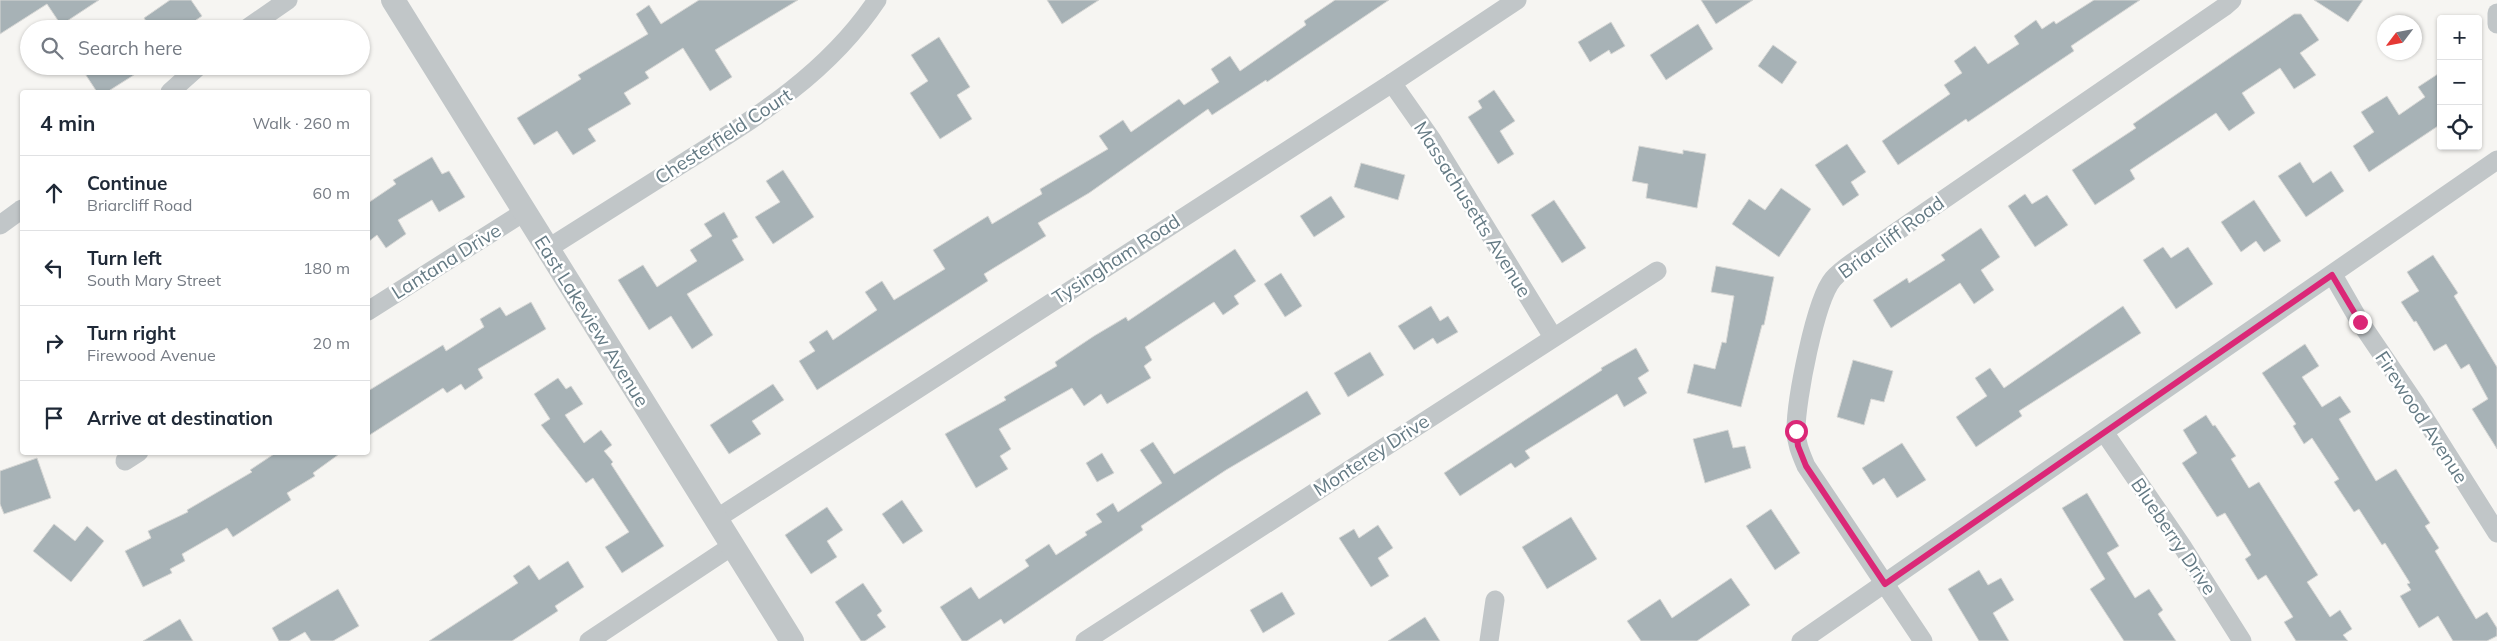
<!DOCTYPE html>
<meta charset="utf-8">
<style>
:root{--surface:#fff;--page:#f2f2f3;--text:#1f2937;--muted:#747a83;--line:#e0e1e3}
body{margin:0;font-family:Mulish,sans-serif;background:var(--page);color:var(--text)}
.controls{position:absolute;right:15px;top:15px;display:grid;overflow:hidden;border-radius:5px;box-shadow:0 1px 4px #0004}
.controls button{width:45px;height:45px;display:grid;place-items:center;padding:0;border:0;border-bottom:1px solid var(--line);background:var(--surface);color:var(--text);font:25px sans-serif}
.compass{position:absolute;left:2377px;top:15px;width:45px;height:45px;border-radius:50%;background:var(--surface);box-shadow:0 1px 4px #0004;rotate:238deg}
.stop{position:absolute;width:15px;height:15px;margin:-11px;border:4px solid #db2777;border-radius:50%;background:#fff}
.stop.end{background:#db2777;border-color:#fff;box-shadow:0 1px 5px #0008}
.list{margin:0;padding:0;list-style:none}
h2{display:flex;justify-content:space-between;align-items:center;height:65px;margin:0;padding:0 20px;font-size:21px}
h2 small{font-size:16px;font-weight:400;color:var(--muted)}
.list li{display:grid;grid-template-columns:32px 1fr auto;gap:15px;align-items:center;box-sizing:border-box;height:75px;padding:0 20px;border-top:1px solid var(--line)}
.list b{display:block;font-size:19px;white-space:nowrap}
.list p{margin:0;font-size:16px;white-space:nowrap;color:var(--muted)}
.list em{font-size:16px;font-style:normal;color:var(--muted)}
.icon{flex:none;width:28px;height:28px;fill:none;stroke:currentColor;stroke-width:2;stroke-linecap:round;stroke-linejoin:round}
.map{position:relative;flex:none;width:2497px;height:641px;overflow:hidden}
.search{position:absolute;background:var(--surface);box-shadow:0 1px 4px #0004;left:20px;top:20px;width:350px;height:55px;display:flex;align-items:center;gap:12px;box-sizing:border-box;padding:0 18px;border-radius:28px;color:var(--muted);font-size:19px}
.panel{position:absolute;background:var(--surface);box-shadow:0 1px 4px #0004;left:20px;top:90px;width:350px;height:365px;border-radius:5px}
.map>svg:first-child{display:block}
</style>
<div class="map">
<svg width="2497" height="641" viewBox="0 0 2497 641">
<rect width="100%" height="100%" fill="#f6f5f2"/>
<g fill="#a7b2b6" stroke="#d7d7d5">
<polygon points="0,0 99,0 61,25 47,4 0,34"/>
<polygon points="170,0 191,0 202,16 183,29 151,29 144,18"/>
<polygon points="699,0 798,0 715,50 732,77 710,91 683,48 645,72 649,78 624,93 631,104 588,129 596,141 573,155 557,131 534,145 517,118 581,79 578,75 648,34 636,14 649,5 661,24"/>
<polygon points="1047,0 1099,0 1062,24"/>
<polygon points="1335,0 1389,0 1267,82 1266,80 1212,115 1208,109 1089,193 1038,223 1046,236 984,274 988,281 817,390 799,361 815,351 809,342 827,330 833,340 877,310 865,292 882,281 894,300 945,269 933,250 988,216 992,224 1042,194 1040,189 1108,149 1099,136 1123,120 1131,132 1179,99 1184,105 1219,82 1211,69 1230,56 1240,71 1306,25 1304,21"/>
<polygon points="1701,0 1753,0 1716,24"/>
<polygon points="2094,0 2140,0 2071,46 2074,51 1968,122 1966,119 1898,165 1882,141 1950,94 1944,85 1962,73 1954,61 1975,46 1988,64 2019,44 2014,36 2036,20 2042,29 2054,21 2056,24"/>
<polygon points="2314,0 2363,0 2348,22"/>
<polygon points="2294,14 2301,14 2319,40 2300,53 2316,75 2294,89 2280,68 2242,93 2255,113 2229,131 2216,113 2130,170 2135,179 2095,205 2072,170 2136,128 2133,124"/>
<polygon points="1611,22 1625,46 1611,54 1609,50 1590,62 1578,42"/>
<polygon points="1698,24 1713,49 1666,80 1650,55"/>
<polygon points="939,37 970,87 957,95 972,119 940,139 910,93 928,81 911,55"/>
<polygon points="1773,45 1797,62 1782,84 1758,66"/>
<polygon points="80,66 148,66 107,92 97,92"/>
<polygon points="2441,72 2441,124 2369,172 2353,146 2374,132 2361,112 2387,96 2399,115 2425,97 2418,87"/>
<polygon points="1494,90 1515,121 1500,131 1514,154 1498,164 1468,117 1482,108 1478,101"/>
<polygon points="1847,144 1866,172 1851,182 1859,195 1843,206 1815,165"/>
<polygon points="1639,146 1683,154 1683,150 1706,154 1697,208 1646,198 1648,184 1632,181"/>
<polygon points="432,157 442,174 449,171 465,197 439,212 432,200 398,220 406,234 386,248 377,235 368,242 368,203 396,184 393,180"/>
<polygon points="2300,162 2313,183 2331,171 2344,191 2306,217 2278,176"/>
<polygon points="1361,163 1405,175 1398,200 1354,187"/>
<polygon points="783,170 814,217 773,244 755,217 780,202 766,181"/>
<polygon points="1781,188 1811,209 1779,257 1732,224 1749,199 1765,210"/>
<polygon points="2025,194 2032,204 2047,195 2068,225 2035,247 2008,206"/>
<polygon points="1331,196 1345,217 1314,237 1300,216"/>
<polygon points="1554,200 1586,248 1562,263 1531,215"/>
<polygon points="2254,200 2281,241 2264,252 2256,241 2241,252 2221,222"/>
<polygon points="724,212 738,237 732,240 744,260 687,294 713,335 692,349 671,316 649,330 618,280 643,265 657,287 697,261 690,250 712,236 704,224"/>
<polygon points="1981,228 2000,257 1981,270 1994,290 1974,304 1960,283 1891,328 1873,300 1907,278 1909,283 1945,260 1941,255"/>
<polygon points="2163,247 2171,258 2188,247 2213,284 2176,309 2143,260"/>
<polygon points="1235,249 1256,281 1234,296 1239,304 1223,315 1214,302 1145,347 1152,360 1144,366 1151,378 1107,404 1101,394 1084,406 1072,388 999,429 1011,449 1000,456 1008,469 976,488 945,434 1006,400 1004,397 1057,366 1055,362 1094,336 1126,317 1128,321"/>
<polygon points="2433,255 2458,293 2454,296 2497,367 2497,449 2472,409 2488,399 2469,364 2461,369 2446,344 2434,351 2416,321 2414,322 2401,302 2419,291 2407,272"/>
<polygon points="1716,266 1774,277 1764,325 1762,325 1741,407 1687,393 1694,364 1715,369 1722,342 1726,343 1734,296 1711,292"/>
<polygon points="1281,273 1302,306 1285,317 1264,284"/>
<polygon points="531,302 546,329 478,369 483,378 465,390 461,384 447,393 443,388 368,436 368,391 443,345 446,351 484,327 480,319 500,307 506,316"/>
<polygon points="1431,306 1440,321 1448,316 1458,332 1437,344 1433,338 1414,350 1398,326"/>
<polygon points="2123,306 2141,333 2019,411 2022,416 1976,447 1956,417 1987,396 1975,378 1990,368 2004,388"/>
<polygon points="2305,344 2319,366 2302,377 2322,407 2340,396 2351,412 2339,419 2376,481 2396,469 2430,523 2425,526 2439,548 2435,551 2476,619 2487,612 2497,628 2497,636 2487,641 2453,641 2438,616 2419,628 2400,596 2411,590 2407,584 2410,583 2385,543 2382,545 2359,509 2354,512 2334,482 2339,479 2312,438 2304,444 2293,426 2296,424 2262,373"/>
<polygon points="1636,348 1649,371 1638,378 1647,393 1624,407 1617,394 1525,451 1530,458 1515,468 1511,463 1460,496 1444,473 1602,370 1601,368"/>
<polygon points="1370,352 1384,375 1348,397 1334,373"/>
<polygon points="1853,360 1893,371 1884,402 1871,399 1864,425 1837,417"/>
<polygon points="558,378 566,389 571,386 583,404 565,415 584,443 601,430 612,445 604,451 613,462 611,464 664,546 622,573 605,547 629,532 593,478 586,483 541,425 550,419 534,394"/>
<polygon points="773,384 784,400 752,421 761,434 729,454 710,425"/>
<polygon points="1307,391 1321,414 1226,470 1141,526 1143,530 1004,624 1001,619 967,641 962,641 940,607 971,587 979,599 1029,566 1025,560 1049,544 1056,555 1087,535 1085,532 1102,522 1096,514 1113,503 1118,512 1162,483 1140,450 1153,442 1174,474"/>
<polygon points="2206,415 2213,426 2215,425 2236,456 2231,459 2249,488 2259,482 2318,575 2307,582 2330,617 2340,610 2352,629 2343,635 2348,641 2296,641 2284,622 2293,617 2266,575 2258,580 2245,559 2251,555 2225,513 2217,517 2182,463 2197,453 2183,430"/>
<polygon points="1728,430 1733,448 1745,446 1751,468 1705,483 1693,439"/>
<polygon points="1902,443 1926,480 1897,498 1884,478 1873,485 1862,468"/>
<polygon points="277,452 342,452 313,473 315,476 287,493 291,500 233,537 227,528 182,554 185,561 170,569 172,573 143,587 125,551 151,538 148,531 188,512 187,510 252,472 250,470"/>
<polygon points="1102,453 1114,473 1097,482 1086,463"/>
<polygon points="37,458 51,498 4,514 0,504 0,471"/>
<polygon points="2087,493 2119,546 2107,553 2135,598 2149,589 2163,610 2158,614 2176,641 2124,641 2090,589 2105,579 2062,508"/>
<polygon points="902,500 923,531 903,544 882,514"/>
<polygon points="827,507 843,530 827,541 837,557 811,574 785,535"/>
<polygon points="1771,509 1800,553 1775,570 1746,526"/>
<polygon points="1571,517 1597,559 1547,589 1522,547"/>
<polygon points="54,524 75,541 87,526 104,541 71,582 33,551"/>
<polygon points="1378,525 1393,548 1378,558 1389,576 1371,587 1339,538 1354,529 1359,538"/>
<polygon points="568,561 584,587 555,606 558,611 512,641 429,641 518,583 513,576 529,565 539,580"/>
<polygon points="1979,570 1988,585 2001,578 2014,600 1993,613 2009,641 1979,641 1948,589"/>
<polygon points="1731,578 1750,605 1697,641 1641,641 1627,621 1660,599 1672,618"/>
<polygon points="863,583 882,611 877,615 886,627 865,641 861,641 835,602"/>
<polygon points="338,589 359,626 333,641 311,641 305,632 289,641 279,641 272,628"/>
<polygon points="1282,592 1295,614 1263,633 1250,610"/>
<polygon points="1425,617 1440,641 1388,641"/>
<polygon points="180,619 193,641 143,641"/>
</g>
<g fill="none" stroke-linecap="round" stroke-linejoin="round">
<g stroke="#c1c6c8" stroke-width="19">
<polyline points="2497,13 2497,24"/>
<polyline points="246,29 288,0"/>
<polyline points="1392,83 1432,140 1553,337"/>
<polyline points="170,92 199,66"/>
<polyline points="0,225 22,209"/>
<path d="M547 249C594 219 641 190 688 160 760 115 829 72 877 0"/>
<polyline points="2333,275 2360,322 2415,403 2497,533"/>
<polyline points="368,311 524,212"/>
<polyline points="2104,432 2182,546 2242,641"/>
<polyline points="125,461 139,452"/>
<polyline points="716,519 1392,83 1517,0"/>
<polyline points="589,641 732,546"/>
<polyline points="1085,641 1657,271"/>
<polyline points="1489,641 1495,600"/>
<polyline points="1801,641 2497,160"/>
<path d="M1923 641 1806 466C1801 454 1796 443 1796 430 1796 401 1815 300 1833 279 1843 267 1860 258 1873 248L2224 7 2232 0"/>
</g>
<polyline stroke="#c1c6c8" stroke-width="24" points="393,0 792,641"/>
</g>
<g fill="none" stroke-linecap="round" stroke-linejoin="round">
<polyline stroke="#db2777" stroke-width="6" points="1796,431 1798,446 1806,466 1885,584 2332,275 2360,322"/>
</g>
<g text-anchor="middle" dominant-baseline="central" stroke-width="5" stroke-linejoin="round" paint-order="stroke">
<g font-size="19" fill="#647a84" stroke="#fff">
<text transform="translate(723 136) rotate(-33)">Chesterfield Court</text>
<text transform="translate(1473 209) rotate(58)">Massachusetts Avenue</text>
<text transform="translate(1891 237) rotate(-36)">Briarcliff Road</text>
<text transform="translate(1116 259) rotate(-33)">Tysingham Road</text>
<text transform="translate(446 261) rotate(-32)">Lantana Drive</text>
<text transform="translate(592 321) rotate(58)">East Lakeview Avenue</text>
<text transform="translate(2422 417) rotate(57)">Firewood Avenue</text>
<text transform="translate(1371 455) rotate(-33)">Monterey Drive</text>
<text transform="translate(2174 536) rotate(56)">Blueberry Drive</text>
</g>
</g>
</svg>
<div class="controls">
<button>+</button>
<button>−</button>
<button><svg class="icon" aria-label="locate" viewBox="0 0 24 24"><circle cx="12" cy="12" r="6"/><path d="M12 2v4M12 18v4M2 12h4M18 12h4"/></svg></button>
</div>
<svg class="compass" viewBox="-18 -18 36 36"><path d="M0-13l5 13h-10z" fill="#e53935"/><path d="M0 13l5-13h-10z" fill="#747a83"/></svg>
<div class="stop" style="left:1796px;top:431px"></div>
<div class="stop end" style="left:2360px;top:322px"></div>
<div class="search"><svg class="icon" aria-label="search" viewBox="0 0 24 24"><circle cx="10" cy="10" r="6"/><path d="M15 15l6 6"/></svg>Search here</div>
<section class="panel">
<h2>4 min<small>Walk · 260 m</small></h2>
<ul class="list">
<li><svg class="icon" aria-label="ahead" viewBox="0 0 24 24"><path d="M12 20V5M6 11l6-6 6 6"/></svg><div><b>Continue</b><p>Briarcliff Road</p></div><em>60 m</em></li>
<li><svg class="icon" aria-label="left" viewBox="0 0 24 24"><path d="M17 20v-9H6M10 6l-5 5 5 5"/></svg><div><b>Turn left</b><p>South Mary Street</p></div><em>180 m</em></li>
<li><svg class="icon" aria-label="right" viewBox="0 0 24 24"><path d="M7 20v-9h11M14 6l5 5-5 5"/></svg><div><b>Turn right</b><p>Firewood Avenue</p></div><em>20 m</em></li>
<li><svg class="icon" aria-label="arrive" viewBox="0 0 24 24"><path d="M6 21V4h12l-3 4 3 4H6"/></svg><div><b>Arrive at destination</b></div></li>
</ul>
</section>
</div>
